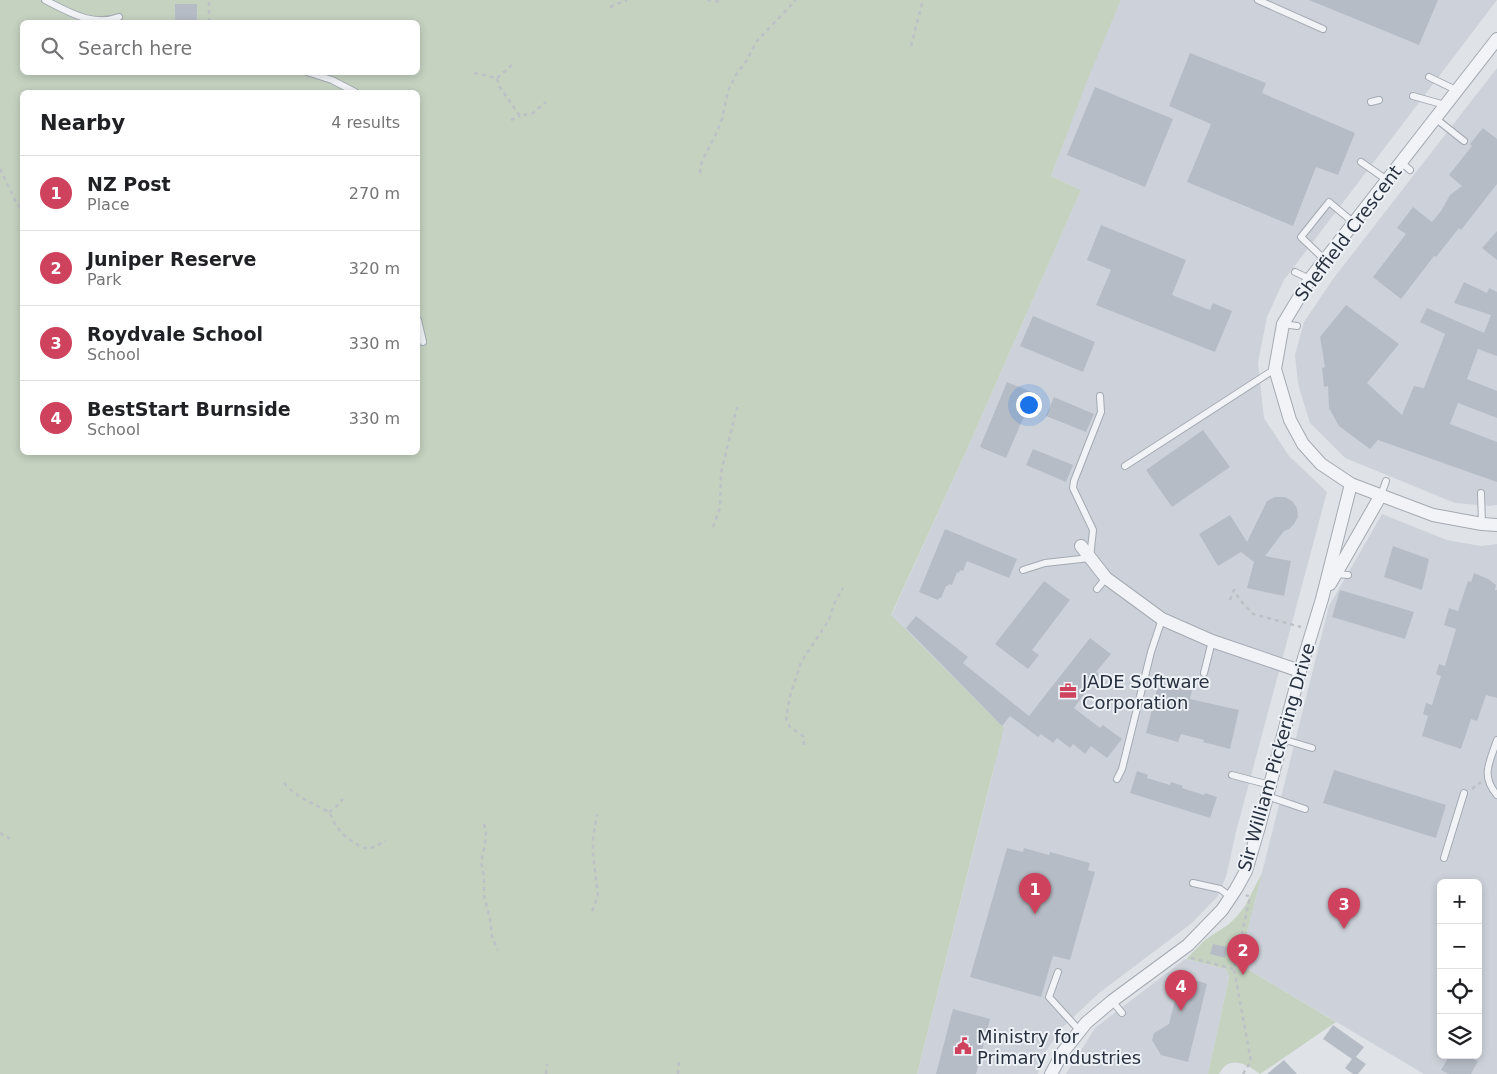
<!DOCTYPE html>
<meta charset="utf-8">
<style>
:root{--surface:#fff;--page:#f2f2f2;--text:#202124;--muted:#757577;--line:#e0e0e0;--accent:#cf425e}
body{margin:0;font-family:"DejaVu Sans",sans-serif;background:var(--page);color:var(--text)}
.controls{position:absolute;right:15px;bottom:15px;display:grid;overflow:hidden;border-radius:8px;box-shadow:0 2px 8px #0003}
.controls button{width:45px;height:45px;display:grid;place-items:center;padding:0;border:0;border-bottom:1px solid var(--line);background:var(--surface);color:var(--text);font:25px sans-serif}
.you{position:absolute;left:1028px;top:404px;width:18px;height:18px;margin:-12px;border:4px solid #fff;border-radius:50%;background:#1a73e8;box-shadow:0 0 0 8px #1a73e833}
.badge{display:grid;place-items:center;width:32px;height:32px;border-radius:50%;background:var(--accent);color:#fff;font-size:16px;font-weight:700}
.pin{position:absolute;translate:-50% -41px;filter:drop-shadow(0 1px 2px #0008)}
.pin::after{content:'';position:absolute;top:26px;width:18px;height:15px;background:inherit;clip-path:polygon(0 0,100% 0,50% 100%)}
.list{margin:0;padding:0;list-style:none}
h2{display:flex;justify-content:space-between;align-items:center;height:65px;margin:0;padding:0 20px;font-size:21px}
h2 small{font-size:16px;font-weight:400;color:var(--muted)}
.list li{display:grid;grid-template-columns:32px 1fr auto;gap:15px;align-items:center;box-sizing:border-box;height:75px;padding:0 20px;border-top:1px solid var(--line)}
.list b{display:block;font-size:19px;white-space:nowrap}
.list p{margin:0;font-size:16px;white-space:nowrap;color:var(--muted)}
.list em{font-size:16px;font-style:normal;color:var(--muted)}
.icon{flex:none;width:28px;height:28px;fill:none;stroke:currentColor;stroke-width:2;stroke-linecap:round;stroke-linejoin:round}
.map{position:relative;flex:none;width:1497px;height:1074px;overflow:hidden}
.search{position:absolute;background:var(--surface);box-shadow:0 2px 8px #0003;left:20px;top:20px;width:400px;height:55px;display:flex;align-items:center;gap:12px;box-sizing:border-box;padding:0 18px;border-radius:8px;color:var(--muted);font-size:19px}
.panel{position:absolute;background:var(--surface);box-shadow:0 2px 8px #0003;left:20px;top:90px;width:400px;height:365px;border-radius:8px}
.map>svg:first-child{display:block}
</style>
<div class="map">
<svg width="1497" height="1074" viewBox="0 0 1497 1074">
<rect width="100%" height="100%" fill="#dfe3e8"/>
<g fill="#cdd2da" fill-rule="evenodd">
<polygon points="1121,0 1497,0 1284,280 1267,317 1258,363 1264,418 1289,456 1327,492 1236,832 1226,877 1217,897 1192,923 1099,993 1062,1028 1046,1051 1038,1074 917,1074 995,765 891,616 968,447 1081,190 1051,176 1091,69"/>
<polygon points="1497,68 1497,505 1490,506 1455,503 1345,458 1310,423 1298,384 1295,355 1304,322 1333,279"/>
<path d="M1382 514 1447 540 1481 546 1497 544V1074H1424L1239 964 1329 606ZM1441 883H1478V1055H1441Z"/>
<polygon points="1185,959 1226,969 1228,973 1229,978 1208,1074 1066,1074 1095,1028"/>
</g>
<g fill="#c5d2c0" fill-rule="evenodd">
<path d="M0 0H1121L1089 76 1051 176 1081 190 968 447 891 615 1004 728 917 1074H0ZM22 22H418V72H22ZM22 92H418V452H22Z"/>
<path d="M1262 873 1239 964 1336 1022 1260 1074C1247 1064 1229 1054 1219 1074H1208L1229 978 1228 973 1226 969 1186 959 1205 940 1229 924 1238 915 1245 906Z"/>
</g>
<g fill="#b6bcc5">
<polygon points="1309,0 1438,0 1419,45"/>
<rect x="175" y="4" width="22" height="18"/>
<polygon points="1190,53 1266,83 1262,93 1355,133 1338,175 1316,167 1293,226 1187,182 1211,124 1169,106"/>
<polygon points="1095,87 1173,119 1145,187 1067,155"/>
<polygon points="1483,128 1497,139 1497,184 1461,230 1459,228 1436,257 1434,256 1401,299 1373,277 1406,234 1397,228 1413,207 1432,222 1441,211 1450,195 1462,186 1449,175 1472,146 1470,144"/>
<polygon points="1101,225 1186,260 1172,295 1210,310 1213,303 1232,311 1215,352 1096,305 1111,270 1087,260"/>
<polygon points="1497,231 1497,260 1482,248"/>
<polygon points="1464,282 1487,293 1489,288 1497,292 1497,356 1478,349 1467,379 1497,391 1497,418 1458,403 1450,424 1497,442 1497,482 1378,440 1370,449 1339,426 1329,408 1328,386 1324,387 1322,368 1325,367 1320,337 1346,305 1399,344 1367,383 1402,415 1414,386 1424,388 1445,334 1420,322 1427,308 1484,333 1491,315 1454,303"/>
<polygon points="1033,316 1095,342 1083,372 1020,346"/>
<polygon points="1007,382 1034,393 1006,458 980,447"/>
<polygon points="1054,397 1094,414 1086,432 1046,416"/>
<polygon points="1203,430 1230,467 1172,507 1146,470"/>
<polygon points="1033,449 1073,465 1066,482 1026,465"/>
<polygon points="1275,497 1285,497 1292,501 1297,508 1298,517 1294,524 1289,529 1284,531 1265,556 1291,561 1284,596 1247,588 1254,562 1241,552 1218,566 1199,534 1230,515 1247,542 1267,501"/>
<polygon points="945,529 1017,559 1009,578 967,561 963,571 960,570 959,573 957,572 952,585 949,584 948,586 946,586 941,598 939,598 938,600 919,592"/>
<polygon points="1393,546 1429,559 1422,590 1384,577"/>
<polygon points="1474,573 1488,579 1496,585 1495,590 1497,590 1497,698 1486,695 1477,721 1471,719 1461,749 1422,736 1428,716 1423,714 1426,703 1432,705 1441,676 1436,674 1439,664 1445,666 1456,629 1444,625 1449,608 1458,611 1468,581 1471,582"/>
<polygon points="1044,581 1070,600 1032,650 1039,655 1028,669 995,644"/>
<polygon points="1340,590 1414,612 1405,639 1332,617"/>
<polygon points="916,616 968,657 963,663 1029,716 1090,638 1111,654 1096,672 1099,674 1074,708 1100,728 1103,725 1122,739 1107,758 1091,746 1085,754 1073,744 1070,748 1057,738 1053,743 1041,734 1038,737 1010,716 1002,726 906,628"/>
<polygon points="1159,682 1192,690 1190,699 1239,710 1230,749 1203,742 1204,740 1181,734 1178,742 1146,733"/>
<polygon points="1334,770 1446,805 1436,838 1323,803"/>
<polygon points="1137,771 1148,775 1147,778 1170,785 1171,782 1183,786 1182,788 1204,795 1205,793 1217,797 1210,818 1130,793"/>
<polygon points="1007,848 1023,852 1024,848 1049,855 1050,852 1090,863 1088,870 1095,872 1070,960 1053,956 1041,997 970,977"/>
<polygon points="1213,944 1227,947 1225,958 1210,954"/>
<polygon points="1180,980 1194,984 1195,980 1207,984 1188,1062 1161,1055 1152,1040 1154,1033 1169,1024"/>
<polygon points="953,1009 990,1019 976,1074 936,1074"/>
<polygon points="1333,1025 1364,1047 1356,1057 1366,1064 1358,1074 1353,1074 1345,1068 1352,1059 1323,1039"/>
<polygon points="1450,1055 1475,1055 1473,1059 1478,1061 1471,1074 1449,1074 1441,1070"/>
<polygon points="1284,1060 1297,1074 1267,1074"/>
</g>
<g fill="none" stroke-linecap="round" stroke-linejoin="round">
<g stroke="#a4aab2" stroke-width="8">
<g id="lane">
<path d="M45 0C69 12 92 27 119 17"/>
<polyline points="1258,0 1323,29"/>
<polyline points="307,72 332,80 355,92"/>
<polyline points="1429,77 1456,90"/>
<polyline points="1413,96 1445,105"/>
<polyline points="1371,102 1379,100"/>
<polyline points="1435,118 1464,141"/>
<polyline points="1361,162 1387,180"/>
<polyline points="1401,162 1410,170"/>
<polyline points="1324,259 1301,237 1329,202 1353,222"/>
<polyline points="1295,272 1310,279"/>
<polyline points="418,320 423,342"/>
<polyline points="1283,324 1297,326"/>
<polyline points="1125,466 1275,369"/>
<polyline points="1481,493 1482,524"/>
<polyline points="1381,495 1386,481"/>
<polyline points="1023,570 1045,563 1090,558 1093,530 1073,488 1074,481 1101,412 1100,396"/>
<polyline points="1336,574 1348,575"/>
<polyline points="1097,589 1106,578"/>
<polyline points="1204,673 1212,641"/>
<polyline points="1282,739 1312,748"/>
<path d="M1497 740C1490 762 1480 775 1497 795"/>
<polyline points="1232,775 1270,785"/>
<polyline points="1117,779 1122,769 1151,652 1162,619"/>
<polyline points="1267,796 1305,809"/>
<polyline points="1444,858 1464,793"/>
<polyline points="1193,883 1220,889 1231,897"/>
<polyline points="1058,972 1049,997 1079,1030"/>
<polyline points="1112,1001 1122,1013"/>
</g>
</g>
<g stroke="#a4aab2" stroke-width="14">
<g id="street">
<polyline points="1497,39 1310,279 1283,324 1275,369 1290,420 1303,444 1321,464 1351,484 1433,515 1482,524 1497,525"/>
<polyline points="1081,546 1106,578 1162,619 1212,641 1300,671"/>
<polyline points="1330,584 1381,495"/>
<polyline points="1051,1074 1063,1052 1086,1023 1112,1001 1188,945 1222,910 1236,889 1246,871 1259,827 1300,671 1322,599 1351,484"/>
</g>
</g>
<g stroke="#bdc1c6" stroke-width="2.5" stroke-dasharray="4 4" stroke-linecap="butt">
<polyline points="707,0 723,2"/>
<polyline points="610,7 627,0"/>
<polyline points="209,22 209,0"/>
<polyline points="911,46 923,0"/>
<polyline points="474,73 497,78 499,86 520,116 533,113 546,102"/>
<polyline points="497,78 512,65"/>
<polyline points="511,120 520,116"/>
<polyline points="0,169 15,200 22,210"/>
<polyline points="700,173 702,161 717,132 722,119 728,91 736,75 747,60 756,42 796,0"/>
<polyline points="713,527 720,508 721,473 737,407"/>
<polyline points="1230,600 1234,590 1240,600 1253,614 1301,627"/>
<polyline points="804,745 803,736 790,727 786,719 790,696 801,662 829,620 834,604 843,588"/>
<path d="M284 783C296 797 311 802 327 811 332 814 333 822 337 827 345 838 357 846 369 849L386 841"/>
<polyline points="1472,789 1481,782"/>
<polyline points="329,812 335,808 343,799"/>
<polyline points="484,824 486,831 485,845 481,862 484,876 484,896 490,919 492,937 498,950"/>
<polyline points="0,833 10,839"/>
<polyline points="592,911 598,896 593,854 593,838 597,814"/>
<polyline points="1191,958 1234,969"/>
<polyline points="546,1074 547,1064"/>
<polyline points="678,1074 679,1061"/>
<polyline points="1243,1074 1251,1061 1234,969 1250,897 1246,895"/>
</g>
<use href="#lane" stroke="#f1f3f6" stroke-width="6"/>
<use href="#street" stroke="#f1f3f6" stroke-width="12"/>
</g>
<defs>
<g id="office-bare" transform="scale(1.35)"><path d="M-6-3h4V-5.5h4V-3h4V5H-6ZM-1-4.5V-3h2v-1.5ZM-6 0V1H6V0Z" fill="#cf425e" stroke="#eef2f6" stroke-width="2.5" paint-order="stroke"/></g>
<g id="civic-bare" transform="scale(1.35)"><path d="M-.6-6.5H3V-4.5H.6V-3L4-1V1h2V6H-6V1h2V-1L-.6-3ZM-1.2 2.5V6h2.4V2.5Z" fill="#cf425e" stroke="#eef2f6" stroke-width="2.5" paint-order="stroke"/></g>
</defs>
<g fill-rule="evenodd">
<use href="#office-bare" x="1068" y="691"/>
<use href="#civic-bare" x="963" y="1046"/>
</g>
<g text-anchor="middle" dominant-baseline="central" stroke-width="4" stroke-linejoin="round" paint-order="stroke">
<g font-size="18" fill="#28313f" stroke="#eef2f6">
<text transform="translate(1348 233) rotate(-53)">Sheffield Crescent</text>
<text transform="translate(1276 757) rotate(-74)">Sir William Pickering Drive</text>
</g>
<g font-size="18" fill="#28313f" stroke="#eef2f6" text-anchor="start">
<text x="1082" y="681">JADE Software<tspan x="1082" dy="21">Corporation</tspan></text>
<text x="977" y="1036">Ministry for<tspan x="977" dy="21">Primary Industries</tspan></text>
</g>
</g>
</svg>
<div class="controls">
<button>+</button>
<button>−</button>
<button><svg class="icon" aria-label="locate" viewBox="0 0 24 24"><circle cx="12" cy="12" r="6"/><path d="M12 2v4M12 18v4M2 12h4M18 12h4"/></svg></button>
<button><svg class="icon" aria-label="layers" viewBox="0 0 24 24"><path d="M12 4l9 5-9 5-9-5zM3 14l9 5 9-5"/></svg></button>
</div>
<div class="you"></div>
<div class="pin badge" style="left:1035px;top:914px">1</div>
<div class="pin badge" style="left:1243px;top:975px">2</div>
<div class="pin badge" style="left:1344px;top:929px">3</div>
<div class="pin badge" style="left:1181px;top:1011px">4</div>
<div class="search"><svg class="icon" aria-label="search" viewBox="0 0 24 24"><circle cx="10" cy="10" r="6"/><path d="M15 15l6 6"/></svg>Search here</div>
<section class="panel">
<h2>Nearby<small>4 results</small></h2>
<ul class="list">
<li><span class="badge">1</span><div><b>NZ Post</b><p>Place</p></div><em>270 m</em></li>
<li><span class="badge">2</span><div><b>Juniper Reserve</b><p>Park</p></div><em>320 m</em></li>
<li><span class="badge">3</span><div><b>Roydvale School</b><p>School</p></div><em>330 m</em></li>
<li><span class="badge">4</span><div><b>BestStart Burnside</b><p>School</p></div><em>330 m</em></li>
</ul>
</section>
</div>
